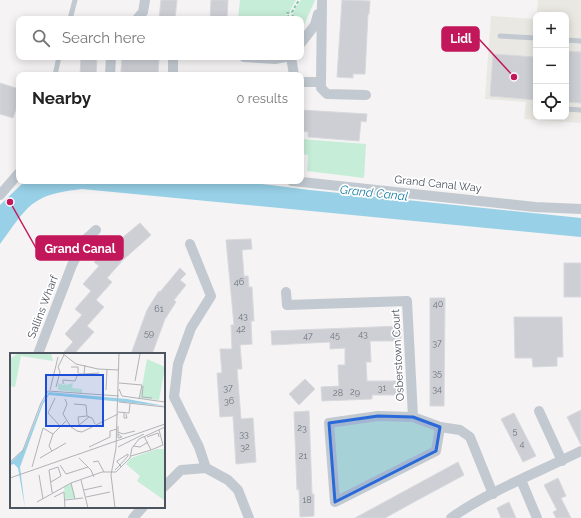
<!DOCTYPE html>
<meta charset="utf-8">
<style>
:root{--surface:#fff;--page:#f6f6f6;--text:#222;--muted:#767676;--line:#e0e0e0}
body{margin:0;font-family:Raleway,sans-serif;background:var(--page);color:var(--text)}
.controls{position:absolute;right:12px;top:12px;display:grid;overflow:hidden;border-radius:8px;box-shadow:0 2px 10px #0003}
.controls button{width:36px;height:36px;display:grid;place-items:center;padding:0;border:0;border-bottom:1px solid var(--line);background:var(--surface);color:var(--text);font:20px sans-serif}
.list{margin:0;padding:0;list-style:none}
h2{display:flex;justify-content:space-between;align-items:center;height:52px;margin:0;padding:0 16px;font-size:17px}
h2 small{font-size:13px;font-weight:400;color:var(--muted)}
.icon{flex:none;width:22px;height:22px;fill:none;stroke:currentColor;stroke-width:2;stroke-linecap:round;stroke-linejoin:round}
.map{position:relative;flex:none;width:581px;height:518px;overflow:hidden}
.search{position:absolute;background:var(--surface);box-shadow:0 2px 10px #0003;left:16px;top:16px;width:288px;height:44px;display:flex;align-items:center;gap:10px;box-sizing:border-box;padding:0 14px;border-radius:8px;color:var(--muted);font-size:15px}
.panel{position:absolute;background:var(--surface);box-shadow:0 2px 10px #0003;left:16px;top:72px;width:288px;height:112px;border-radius:8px}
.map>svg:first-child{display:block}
</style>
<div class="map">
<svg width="581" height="518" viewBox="0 0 581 518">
<rect width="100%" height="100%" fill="#f5f3f3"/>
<polygon fill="#eae8e2" points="538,0 581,0 581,123 524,119 526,102 485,99 491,16 536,19 536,117 566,117 566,15 537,15"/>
<g fill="#c6edd8">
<polygon points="240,0 296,0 290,11 286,12 287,19 238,19"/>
<polygon points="301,0 315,0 301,32 301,19 290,19 295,18 293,12"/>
<polygon points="301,139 366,144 364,178 307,171 308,155 301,154"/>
<polygon points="409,418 440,430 434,453 336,499 331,424"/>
</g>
<path fill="#97d0e7" d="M25 181H239L310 190 581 218V237L82 189C67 191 49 193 37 201 23 209 10 231 0 244V205Z"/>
<g fill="#cdcfd5" stroke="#d7d9dd">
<polygon points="161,0 177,0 175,19 159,19"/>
<polygon points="211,0 228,0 227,19 210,19"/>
<polygon points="342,0 370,1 369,14 368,14 365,74 353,74 353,78 337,77"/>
<polygon points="566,51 581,52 581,103 566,102"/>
<polygon points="493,54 536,57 536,100 490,96"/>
<polygon points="81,57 97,57 96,75 80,75"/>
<polygon points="122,57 159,59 158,74 121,72"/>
<polygon points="0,83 19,89 19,100 13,118 0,114"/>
<polygon points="301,110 367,114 366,122 361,121 359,141 308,137 308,132 301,131"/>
<polygon points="140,223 151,235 123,260 107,278 112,282 96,300 104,307 87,326 94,332 74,354 62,354 73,342 65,334 82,315 75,309 91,291 83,284 99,266 94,262 109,247 110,248"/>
<polygon points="251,239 252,249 242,250 244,276 248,276 249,287 252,287 254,321 251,321 252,344 240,345 242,369 237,369 241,419 253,418 256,462 236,464 233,416 220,417 217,373 222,373 220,349 232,349 231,325 234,325 226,240"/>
<rect x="564" y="263" width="17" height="34"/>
<polygon points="180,268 186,274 180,280 186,285 174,300 176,302 165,319 152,354 131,354 147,310 159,291 160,292"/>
<polygon points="430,298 445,298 444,406 430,406"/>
<polygon points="514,317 562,317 563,357 557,357 557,366 533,367 532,358 515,358"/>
<polygon points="401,326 401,341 370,341 371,362 366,362 367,381 399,381 399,395 372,395 372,399 322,401 321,387 339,386 338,365 345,365 345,348 330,349 330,342 272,345 271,331"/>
<polygon points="305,379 315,389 299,405 289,394"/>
<polygon points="581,410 581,445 567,417"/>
<polygon points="309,411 312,494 314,494 314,516 300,517 299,489 297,490 294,412"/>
<polygon points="514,413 536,456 523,462 501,419"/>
<polygon points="458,462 464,475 414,502 385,518 355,518"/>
<polygon points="558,478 566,496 561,498 571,518 556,518 553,512 557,510 544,485"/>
<polygon points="509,502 516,518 501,518 497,508"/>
</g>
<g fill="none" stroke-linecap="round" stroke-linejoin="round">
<g stroke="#80c9ab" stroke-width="2" stroke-dasharray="3 2" stroke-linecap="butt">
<polyline points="289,18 287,13 292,12"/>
<polyline points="288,19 293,17 292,12 299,0"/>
</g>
<g stroke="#c2c9d0" stroke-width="5">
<polyline points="70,19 75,0"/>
<polyline points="500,36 536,38"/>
<polyline points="566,40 581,41"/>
<polyline points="55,75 59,57"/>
<polyline points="535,106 536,106"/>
<polyline points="566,109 581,110"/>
</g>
<g stroke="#c2c9d0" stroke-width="10">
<polyline points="137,19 143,12 145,0"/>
<polyline points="301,43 315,25 318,14"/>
<polyline points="244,57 275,59 285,57"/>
<polyline points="291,57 294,75"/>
<polyline points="110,75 111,57"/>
<polyline points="173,75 173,57"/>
<polyline points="301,82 321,82 322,2"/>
<polyline points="321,82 321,88 327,94 366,95"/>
<polyline points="292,181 535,207 581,209"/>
<polyline points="0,195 19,173"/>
<polyline points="190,244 211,296 191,328 178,364 174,397 199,447 206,468"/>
<polyline points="286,292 287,305 407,301 413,417 440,427 460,430 470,437 493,494"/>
<polyline points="38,354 72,265 85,240 96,230"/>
<polyline points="539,411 562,461"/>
<polyline points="413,417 378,416 329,423 335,502 436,451 440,427"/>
<polyline points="206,468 228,480 238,490 249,518"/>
<polyline points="521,480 537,518"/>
<polyline points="164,487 181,470 206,468"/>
<polyline points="133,518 143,507"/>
<path d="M451 518C489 491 539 472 581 451"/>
</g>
</g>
<path fill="#2a69d8" fill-opacity="0.2" stroke="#2a69d8" stroke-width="3" stroke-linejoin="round" d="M378 416 413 417 440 427 436 451 335 502 329 423Z"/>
<g text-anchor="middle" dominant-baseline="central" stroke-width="3.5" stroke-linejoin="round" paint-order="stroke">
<g font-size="9" fill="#6c737c">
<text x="239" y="282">46</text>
<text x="438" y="304">40</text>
<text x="159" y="309">61</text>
<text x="243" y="316">43</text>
<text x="241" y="329">42</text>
<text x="149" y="333">59</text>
<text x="363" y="334">43</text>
<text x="335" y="335">45</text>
<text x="308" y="336">47</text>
<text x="437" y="343">37</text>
<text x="437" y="373">35</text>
<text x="228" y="388">37</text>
<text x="382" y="388">31</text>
<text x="437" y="389">34</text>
<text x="355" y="392">29</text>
<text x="338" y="393">28</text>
<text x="229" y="401">36</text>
<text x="302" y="428">23</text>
<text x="515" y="431">5</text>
<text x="244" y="434">33</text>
<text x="522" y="444">4</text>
<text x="245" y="447">32</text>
<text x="303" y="456">21</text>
<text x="307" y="500">18</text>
</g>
<g font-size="11" fill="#4c545f" stroke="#fff">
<text transform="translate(438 184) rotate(6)">Grand Canal Way</text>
<text transform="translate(43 307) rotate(-69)">Sallins Wharf</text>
<text transform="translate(398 355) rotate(-93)">Osberstown Court</text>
</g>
<g font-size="12" font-style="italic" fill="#187ea6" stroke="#fff">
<text transform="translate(374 193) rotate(6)">Grand Canal</text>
</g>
</g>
<g transform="translate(10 353)">
<rect width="155" height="155" fill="#f5f3f3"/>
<path d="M41 0 43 8 11 3 5 34 0 33V6L7 1ZM137 6 155 14 149 47 130 45ZM54 29 55 32 63 30 62 35 72 36V40L48 37V30L54 32ZM147 96H155L154 147 127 128 130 123 116 111 121 105ZM61 131 65 145 55 146 54 134Z" fill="#c6edd8"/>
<path d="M39 39 117 46 155 53 39 42 33 51 10 114 15 155 8 115 4 111 0 112V110L14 96 32 50Z" fill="#97d0e7"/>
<path fill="none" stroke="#b1b3b8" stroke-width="1" d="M52 0 66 11 88 16 109 17M61 14H68V20M74 21 89 20M125 28 130 1M109 30 132 32 129 46M53 31V27L65 28 68 21H74L75 12M133 33 132 44 142 45M46 34 50 19 48 14 54 2M109 36 112 43 155 49M40 37 48 4M96 37 97 17M45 45 38 60 50 73M55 46 57 51 53 61 61 74 67 78 72 79 108 61M109 49 155 54M64 51 76 52 77 63 82 65 85 71M108 59 119 60 120 51M114 60V65H117L116 61M77 63 68 64 69 72 79 64M108 79 113 81 125 78M43 81 39 93 42 98 56 90M108 81 112 84 108 85V73M134 83 141 97 153 92 149 77M137 84 148 80 149 84M123 93 130 94 138 89M79 94 100 84V78L107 76M108 94 134 81M121 103 141 97M30 105 42 98M69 105 81 117 84 124M0 109 13 97 31 50 38 38 109 43M83 109 88 108 94 119M50 112 56 121 78 114M22 114 33 75 43 81 56 68M105 117 110 112 118 103V101L107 108V109L110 112 111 114M29 122 33 146M0 125 155 71M71 127 78 155M41 129 51 123 48 114 39 117 42 139 43 140M61 130 65 146M74 137 92 133M44 144 54 139 55 155M76 144 100 139M55 147 73 145M27 149 61 130 92 119H106L120 105 122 95 129 86 155 74M105 155 101 122 106 95 109 0"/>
<path fill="#1d4ed8" fill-opacity="0.15" stroke="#1d4ed8" stroke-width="2" d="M36 22H93V73H36Z"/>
<rect width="155" height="155" fill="none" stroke="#4c545f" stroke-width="2"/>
</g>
<path fill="none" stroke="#c2185b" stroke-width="1.5" d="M514 77L479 39M10 202L36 248"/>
<g fill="#c2185b" stroke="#fff" stroke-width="1.5">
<circle cx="514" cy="77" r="4"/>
<circle cx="10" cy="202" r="4"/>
</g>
<g fill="#c2185b" stroke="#c2185b" stroke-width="1.5">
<rect x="442" y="27" width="37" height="24" rx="4"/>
<rect x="36" y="236" width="87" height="24" rx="4"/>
</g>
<g font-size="12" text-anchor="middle" font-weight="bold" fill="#fff">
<text x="461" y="43">Lidl</text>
<text x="80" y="253">Grand Canal</text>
</g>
</svg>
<div class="controls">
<button>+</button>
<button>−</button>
<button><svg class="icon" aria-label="locate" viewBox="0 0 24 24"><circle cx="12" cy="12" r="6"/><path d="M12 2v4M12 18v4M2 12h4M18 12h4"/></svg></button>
</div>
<div class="search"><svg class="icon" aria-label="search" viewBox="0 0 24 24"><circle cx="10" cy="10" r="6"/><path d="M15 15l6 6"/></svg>Search here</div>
<section class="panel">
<h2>Nearby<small>0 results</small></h2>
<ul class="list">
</ul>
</section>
</div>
